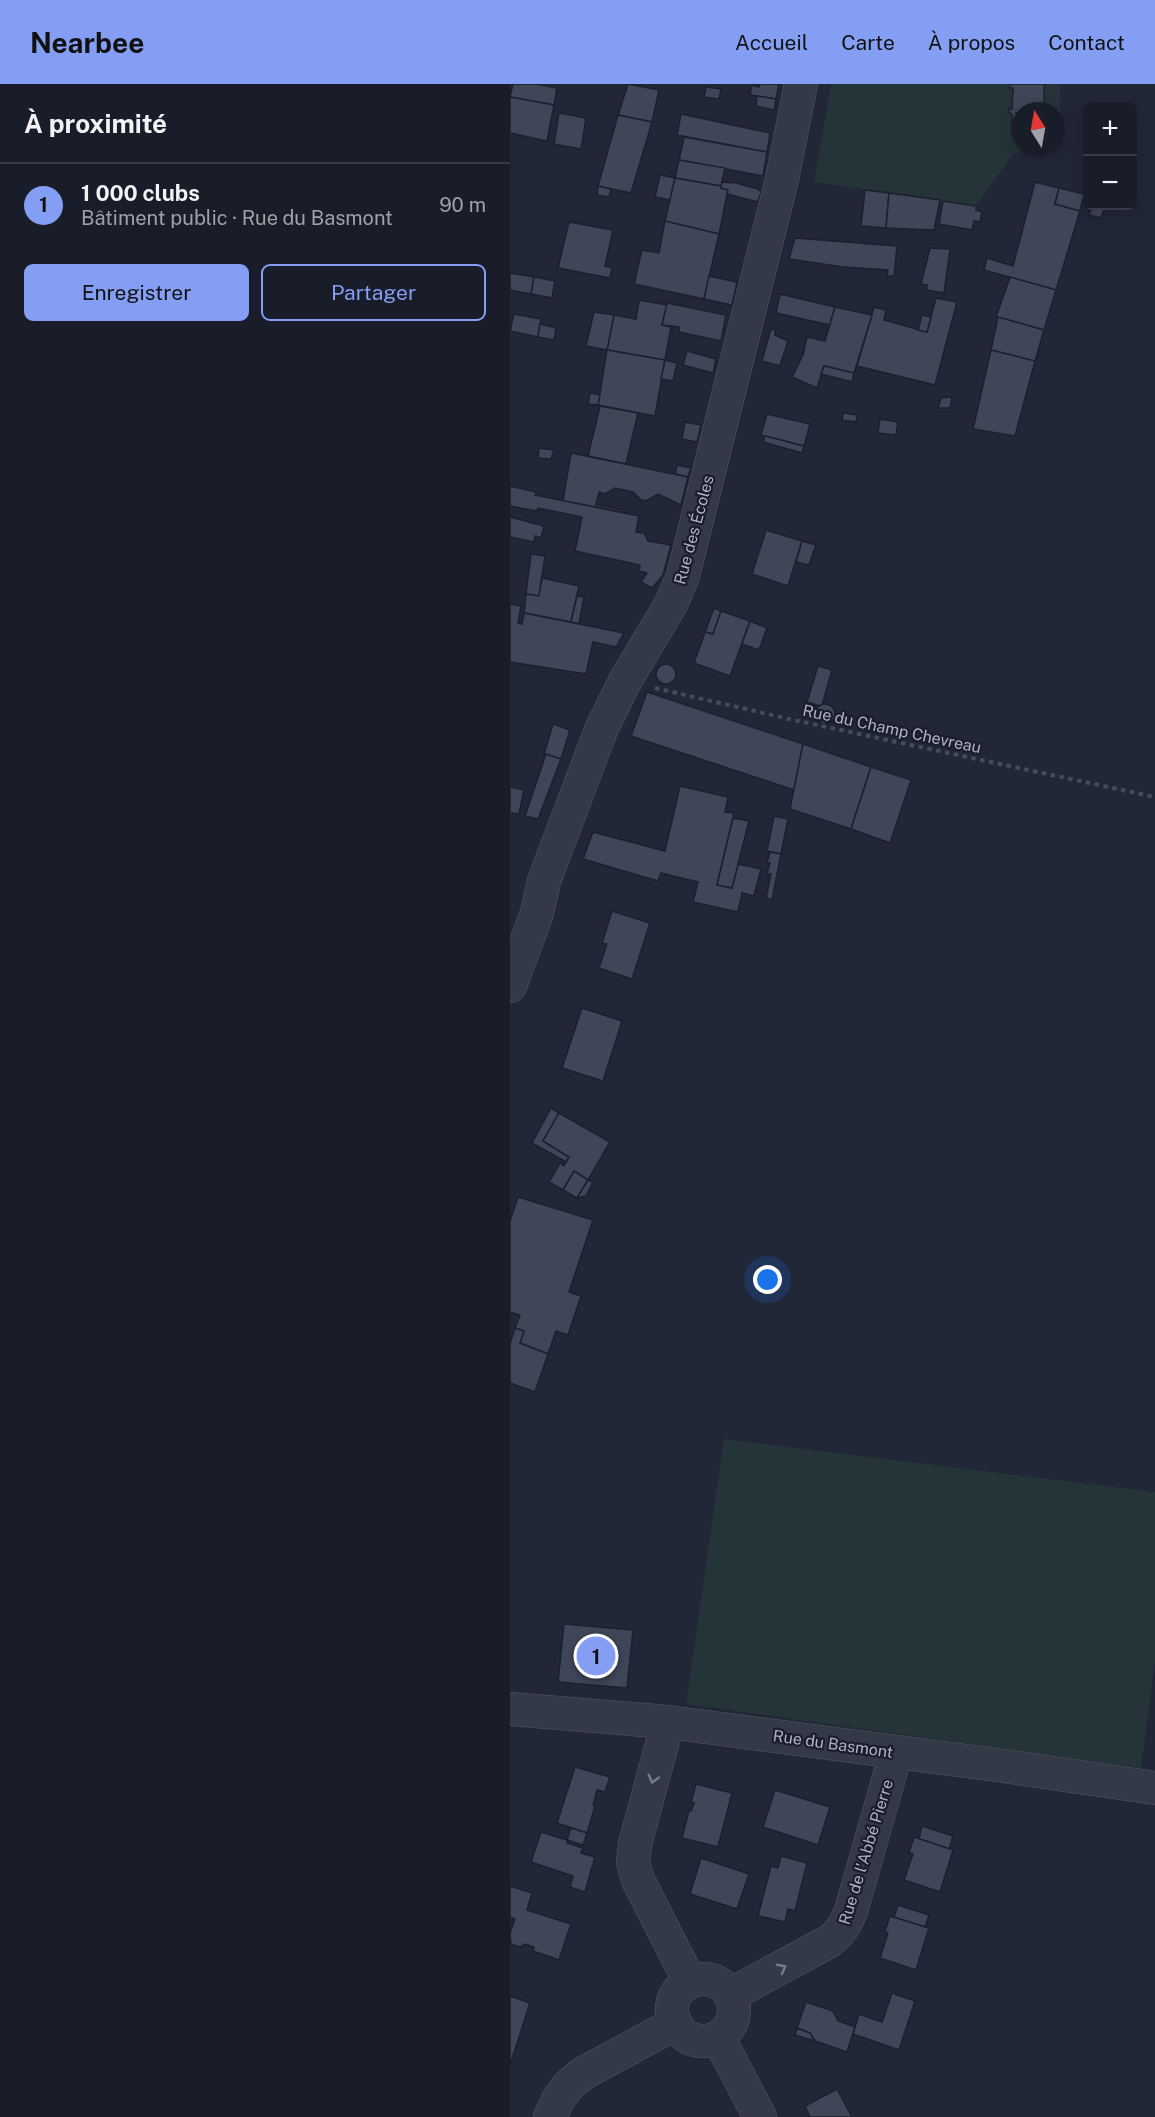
<!DOCTYPE html>
<html lang="fr">
<meta charset="utf-8">
<style>
:root{--surface:#191d29;--page:#222631;--text:#f1f3f6;--muted:#9fa2a8;--line:#373b46;--accent:#849ef4}
body{margin:0;font-family:"Public Sans",sans-serif;background:var(--page);color:var(--text)}
.controls{position:absolute;right:18px;top:18px;display:grid;overflow:hidden;border-radius:9px;box-shadow:0 3px 15px #0003}
.controls button{width:54px;height:54px;display:grid;place-items:center;padding:0;border:0;border-bottom:2px solid var(--line);background:var(--surface);color:var(--text);font:30px sans-serif}
.compass{position:absolute;left:501px;top:18px;width:54px;height:54px;border-radius:50%;background:var(--surface);box-shadow:0 3px 15px #0003;rotate:349deg}
.you{position:absolute;left:258px;top:1196px;width:21px;height:21px;margin:-15px;border:4px solid #fff;border-radius:50%;background:#1a73e8;box-shadow:0 0 0 9px #1a73e833}
.badge{display:grid;place-items:center;width:39px;height:39px;border-radius:50%;background:var(--accent);color:#111;font-size:20px;font-weight:700}
.pin{position:absolute;translate:-50% -50%;border:3px solid #fff;box-shadow:0 2px 6px #0006}
.list{margin:0;padding:0;list-style:none}
h2{display:flex;justify-content:space-between;align-items:center;height:78px;margin:0;padding:0 24px;font-size:26px}
h2 small{font-size:20px;font-weight:400;color:var(--muted)}
.list li{display:grid;grid-template-columns:39px 1fr auto;gap:18px;align-items:center;box-sizing:border-box;height:84px;padding:0 24px;border-top:2px solid var(--line)}
.list b{display:block;font-size:22px;white-space:nowrap}
.list p{margin:0;font-size:20px;white-space:nowrap;color:var(--muted)}
.list em{font-size:20px;font-style:normal;color:var(--muted)}
.actions{display:flex;gap:12px;padding:18px 24px}
.actions a{flex:1;padding:14px 0;border:2px solid var(--accent);border-radius:9px;text-align:center;font-size:21px;color:var(--accent)}
.actions .main{background:var(--accent);color:#111}
.map{position:relative;flex:none;width:645px;height:2033px;overflow:hidden}
header{display:flex;align-items:center;gap:36px;box-sizing:border-box;height:84px;padding:0 30px;background:var(--accent);color:#111}
header strong{font-size:28px}
nav{display:flex;gap:33px;margin-inline-start:auto;font-size:21px}
main{display:flex}
aside{flex:1;background:var(--surface)}
.map>svg:first-child{display:block}
</style>
<header>
<strong>Nearbee</strong>
<nav><a>Accueil</a><a>Carte</a><a>À propos</a><a>Contact</a></nav>
</header>
<main>
<aside>
<h2>À proximité<small></small></h2>
<ul class="list">
<li><span class="badge">1</span><div><b>1 000 clubs</b><p>Bâtiment public · Rue du Basmont</p></div><em>90 m</em></li>
</ul>
<div class="actions"><a class="main">Enregistrer</a><a>Partager</a></div>
</aside>
<div class="map">
<svg width="645" height="2033" viewBox="0 0 645 2033">
<rect width="100%" height="100%" fill="#212737"/>
<g fill="#243439">
<polygon points="321,0 550,0 551,55 546,56 546,27 510,27 510,63 525,63 503,70 466,122 304,98"/>
<polygon points="214,1355 645,1408 645,1576 631,1684 176,1620"/>
</g>
<g fill="#3f4658" stroke="#1c202e" stroke-width="1.5">
<polygon points="3,0 26,0 47,4 44,21 0,13"/>
<polygon points="118,0 149,6 142,38 108,31"/>
<polygon points="250,0 269,0 266,15 240,11 242,1 249,3"/>
<polygon points="500,0 536,0 534,2 534,27 510,27 510,30 506,29 506,37 502,37 502,30 499,29 499,25 502,25 503,4 500,4"/>
<polygon points="196,3 211,5 209,15 194,13"/>
<polygon points="247,12 266,15 264,26 246,22"/>
<polygon points="0,13 44,21 37,57 0,49"/>
<polygon points="49,29 76,34 71,65 44,60"/>
<polygon points="171,30 260,49 257,68 167,51"/>
<polygon points="108,31 142,38 121,109 88,102"/>
<polygon points="174,53 257,68 253,92 169,76"/>
<polygon points="169,76 215,84 211,102 165,94"/>
<polygon points="150,91 165,94 160,116 145,113"/>
<polygon points="165,94 211,102 211,104 218,106 209,150 155,137"/>
<polygon points="212,98 226,99 248,105 251,108 248,118 217,110 218,106 211,104"/>
<polygon points="525,98 549,104 545,120 570,127 546,206 474,186 477,174 503,182"/>
<polygon points="88,102 101,105 99,113 87,111"/>
<polygon points="549,104 574,110 570,127 545,120"/>
<polygon points="355,106 379,109 376,144 351,142"/>
<polygon points="379,109 430,116 424,146 376,144"/>
<polygon points="433,117 466,122 466,126 472,128 470,138 464,137 462,146 429,140"/>
<polygon points="582,122 594,125 591,134 579,131"/>
<polygon points="155,137 209,150 194,215 124,200 132,166 149,169"/>
<polygon points="59,138 103,146 95,182 102,184 100,194 48,184"/>
<polygon points="285,154 387,162 384,192 377,192 378,186 333,183 279,175"/>
<polygon points="420,164 440,165 434,209 417,206 417,201 411,200"/>
<polygon points="0,189 24,193 21,210 0,206"/>
<polygon points="199,192 227,198 222,221 194,215"/>
<polygon points="24,193 45,197 42,214 21,210"/>
<polygon points="500,193 546,206 534,246 486,233"/>
<polygon points="270,210 325,223 320,241 266,229"/>
<polygon points="426,214 447,218 425,301 347,282 364,223 376,226 374,236 417,248"/>
<polygon points="129,216 157,221 152,241 161,243 155,276 97,266 104,231 126,235"/>
<polygon points="157,219 216,231 211,257 169,248 169,243 152,241"/>
<polygon points="325,223 362,231 344,289 314,282 307,304 282,293 293,271 297,253 315,257"/>
<polygon points="84,228 104,231 97,266 76,262"/>
<polygon points="4,230 31,235 28,253 0,247"/>
<polygon points="412,231 421,233 417,248 408,246"/>
<polygon points="488,233 534,246 525,277 481,266"/>
<polygon points="30,240 46,244 44,256 28,253"/>
<polygon points="261,245 265,246 265,251 278,257 270,282 252,277"/>
<polygon points="97,266 155,276 145,332 88,321"/>
<polygon points="481,266 525,277 505,352 463,345"/>
<polygon points="177,267 206,275 203,289 173,281"/>
<polygon points="155,276 167,279 163,297 151,295"/>
<polygon points="314,282 344,289 342,298 311,290"/>
<polygon points="80,309 90,311 88,321 78,320"/>
<polygon points="442,313 440,324 428,324 431,314"/>
<polygon points="90,322 128,329 116,380 78,372"/>
<polygon points="333,329 347,331 346,338 332,336"/>
<polygon points="257,330 300,340 294,362 251,351"/>
<polygon points="370,335 388,338 386,351 368,349"/>
<polygon points="175,338 191,341 187,358 172,355"/>
<polygon points="255,352 294,362 292,369 253,358"/>
<polygon points="29,364 44,366 41,375 28,374"/>
<polygon points="61,369 178,393 171,421 148,410 136,417 131,416 123,408 105,404 95,410 89,408 86,421 118,427 117,429 53,417"/>
<polygon points="167,381 181,384 178,393 165,390"/>
<polygon points="0,402 26,408 25,411 129,432 126,448 134,449 138,457 161,461 153,491 142,504 131,498 137,489 129,487 130,481 65,467 72,433 28,424 27,427 0,422"/>
<polygon points="0,433 34,442 31,454 25,452 24,458 0,453"/>
<polygon points="256,446 292,457 278,502 242,490"/>
<polygon points="292,457 306,461 299,481 286,478"/>
<polygon points="21,470 35,472 29,512 16,510"/>
<polygon points="32,494 69,502 61,538 14,529 16,510 29,512"/>
<polygon points="67,512 74,513 69,540 61,538"/>
<polygon points="0,520 11,522 8,539 12,540 14,529 114,549 106,563 83,558 76,590 0,578"/>
<polygon points="204,524 211,527 203,550 195,548"/>
<polygon points="211,527 240,537 220,592 184,579 195,548 203,550"/>
<polygon points="240,537 257,544 249,566 232,560"/>
<circle cx="156" cy="590" r="10"/>
<polygon points="308,582 322,586 312,621 310,622 297,618"/>
<polygon points="137,608 293,660 284,706 121,652"/>
<circle cx="315" cy="630" r="10"/>
<polygon points="43,640 60,646 51,675 34,670"/>
<polygon points="293,660 361,683 341,745 280,725"/>
<polygon points="36,670 51,675 28,735 15,732"/>
<polygon points="361,683 401,696 380,759 341,745"/>
<polygon points="170,702 218,713 215,728 224,729 207,801 222,804 228,780 251,785 244,812 232,809 228,828 183,818 188,798 151,789 148,797 73,775 83,748 155,767"/>
<polygon points="0,703 14,706 9,730 0,729"/>
<polygon points="264,732 278,735 271,770 257,767"/>
<polygon points="223,734 239,737 222,804 207,801"/>
<polygon points="260,768 271,770 262,816 256,814 261,790 257,790 260,779 257,779"/>
<polygon points="102,827 140,839 122,895 89,884 97,860 92,859"/>
<polygon points="72,924 112,937 93,997 52,984"/>
<polygon points="41,1024 49,1029 33,1057 59,1073 56,1078 22,1059"/>
<polygon points="49,1029 100,1058 78,1096 64,1087 53,1106 39,1098 50,1079 54,1082 59,1073 33,1057"/>
<polygon points="64,1087 78,1096 67,1114 53,1106"/>
<polygon points="78,1096 83,1098 76,1112 67,1114"/>
<polygon points="8,1113 83,1136 59,1208 71,1212 58,1251 46,1247 38,1270 10,1259 14,1247 5,1244 10,1231 0,1228 0,1137"/>
<polygon points="5,1244 14,1247 10,1259 38,1270 25,1308 0,1299 0,1260"/>
<polygon points="54,1540 123,1546 117,1604 48,1598"/>
<polygon points="65,1683 100,1693 95,1708 87,1706 83,1721 85,1722 77,1749 47,1739"/>
<polygon points="186,1700 222,1709 208,1763 172,1754 179,1726 181,1727 184,1719 181,1718"/>
<polygon points="265,1706 320,1723 308,1761 253,1743"/>
<polygon points="412,1742 443,1752 439,1765 409,1755"/>
<polygon points="61,1744 77,1749 73,1761 57,1756"/>
<polygon points="31,1748 57,1756 57,1759 73,1764 71,1769 85,1773 75,1808 60,1803 63,1792 21,1778"/>
<polygon points="404,1753 443,1766 430,1808 394,1796 403,1770 399,1769"/>
<polygon points="271,1772 297,1779 285,1827 278,1825 275,1838 248,1832 261,1782 268,1784"/>
<polygon points="191,1774 239,1790 227,1825 180,1810"/>
<polygon points="0,1802 22,1809 17,1826 61,1840 49,1876 23,1867 24,1863 15,1860 10,1863 1,1860 0,1849 5,1835 0,1833"/>
<polygon points="388,1821 419,1831 415,1843 384,1833"/>
<polygon points="380,1832 419,1844 406,1886 370,1874 378,1849 375,1847"/>
<polygon points="382,1909 405,1917 389,1966 343,1950 349,1930 372,1938"/>
<polygon points="0,1912 20,1919 0,1981"/>
<polygon points="296,1918 323,1927 328,1937 345,1943 337,1968 305,1957 300,1949 287,1944"/>
<polygon points="287,1944 300,1949 305,1957 285,1951"/>
<polygon points="327,2005 342,2033 300,2033 295,2022"/>
</g>
<g fill="none" stroke-linecap="round" stroke-linejoin="round">
<g stroke="#525665" stroke-width="34">
<g id="minor">
<polyline points="0,902 27,829 34,797 91,646 115,597 161,520 173,492 272,95 291,0"/>
<polyline points="0,1625 158,1638 487,1681 645,1704"/>
<polyline points="158,1638 125,1760 123,1778 128,1796 180,1898"/>
<circle cx="193" cy="1926" r="31"/>
<path d="M220 1911 318 1858C330 1850 335 1841 341 1827L386 1669"/>
<polyline points="208,1953 250,2033"/>
<polyline points="40,2033 49,2014 58,2002 72,1990 166,1939"/>
</g>
</g>
<polyline stroke="#404f55" stroke-width="4" stroke-dasharray="4.5 4.5" stroke-linecap="butt" points="145,604 279,635 645,713"/>
<use href="#minor" stroke="#343947" stroke-width="33"/>
</g>
<defs><path id="oneway-chevron" d="M-2-3.5L2.5 0L-2 3.5" fill="none" stroke-width="1.6" stroke-linecap="round" stroke-linejoin="round" transform="scale(1.5)"/></defs>
<g stroke="#777c8c">
<use href="#oneway-chevron" transform="translate(143 1695) rotate(105)"/>
<use href="#oneway-chevron" transform="translate(272 1884) rotate(-28)"/>
</g>
<g text-anchor="middle" dominant-baseline="central" stroke-width="4.5" stroke-linejoin="round" paint-order="stroke">
<g font-size="16" fill="#aeb3c4" stroke="#1a1e2c">
<text transform="translate(184 446) rotate(-75)">Rue des Écoles</text>
<text transform="translate(382 645) rotate(12)">Rue du Champ Chevreau</text>
<text transform="translate(323 1660) rotate(8)">Rue du Basmont</text>
<text transform="translate(356 1768) rotate(-73)">Rue de l'Abbé Pierre</text>
</g>
</g>
</svg>
<div class="controls">
<button>+</button>
<button>−</button>
</div>
<svg class="compass" viewBox="-18 -18 36 36"><path d="M0-13l5 13h-10z" fill="#e53935"/><path d="M0 13l5-13h-10z" fill="#9fa2a8"/></svg>
<div class="you"></div>
<div class="pin badge" style="left:86px;top:1572px">1</div>
</div>
</main>
